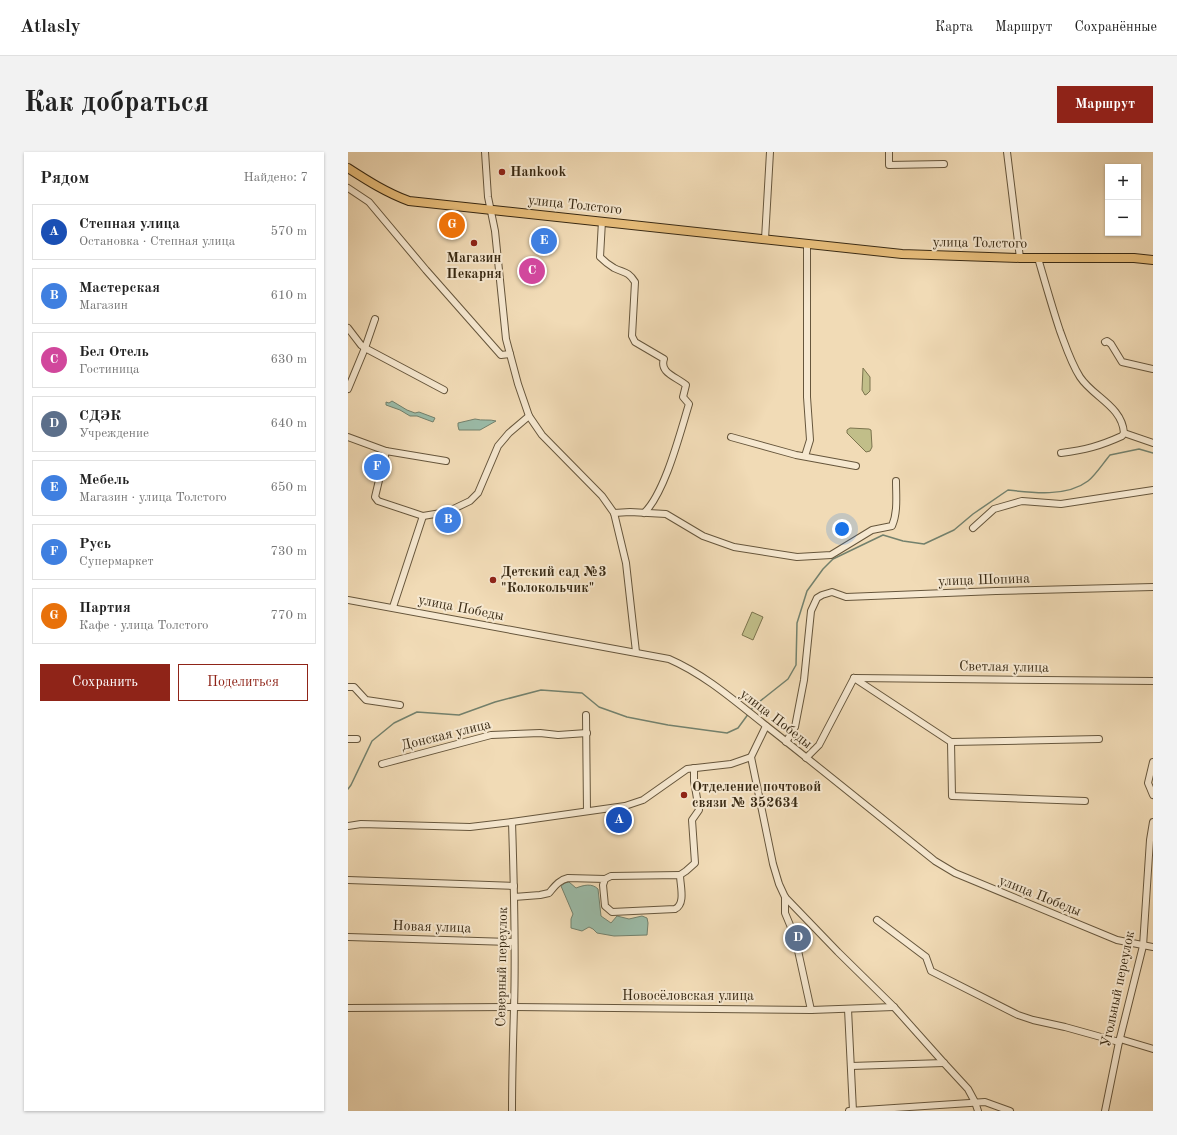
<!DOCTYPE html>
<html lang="ru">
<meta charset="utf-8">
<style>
:root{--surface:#fff;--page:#f2f2f2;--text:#222;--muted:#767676;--line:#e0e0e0;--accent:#8f2418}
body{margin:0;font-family:"Old Standard TT",serif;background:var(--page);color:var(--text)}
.controls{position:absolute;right:12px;top:12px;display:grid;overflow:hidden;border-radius:0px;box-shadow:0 1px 3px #0004}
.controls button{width:36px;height:36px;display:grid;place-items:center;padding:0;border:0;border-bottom:1px solid var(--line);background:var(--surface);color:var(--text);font:20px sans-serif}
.you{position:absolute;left:494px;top:377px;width:14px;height:14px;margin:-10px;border:3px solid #fff;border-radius:50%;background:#1a73e8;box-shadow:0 0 0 6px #1a73e833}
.badge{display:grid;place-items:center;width:26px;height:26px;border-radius:50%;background:var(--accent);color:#fff;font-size:13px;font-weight:700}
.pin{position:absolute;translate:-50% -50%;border:2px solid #fff;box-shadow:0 1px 4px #0006}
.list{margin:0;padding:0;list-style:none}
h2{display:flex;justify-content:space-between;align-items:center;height:52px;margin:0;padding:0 16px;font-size:17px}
h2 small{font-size:13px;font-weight:400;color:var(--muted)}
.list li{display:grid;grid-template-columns:26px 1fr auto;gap:12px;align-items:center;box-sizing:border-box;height:56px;margin:0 8px 8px;padding:0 8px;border:1px solid var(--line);border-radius:0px}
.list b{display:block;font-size:15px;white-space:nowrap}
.list p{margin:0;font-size:13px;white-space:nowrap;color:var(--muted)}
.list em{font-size:13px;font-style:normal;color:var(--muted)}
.actions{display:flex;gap:8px;padding:12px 16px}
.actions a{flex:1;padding:9px 0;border:1px solid var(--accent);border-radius:0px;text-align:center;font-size:14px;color:var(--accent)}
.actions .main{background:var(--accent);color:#fff}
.map{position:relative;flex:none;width:805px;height:959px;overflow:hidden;border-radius:0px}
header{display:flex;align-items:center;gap:24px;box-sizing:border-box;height:56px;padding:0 20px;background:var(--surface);border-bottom:1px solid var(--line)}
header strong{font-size:19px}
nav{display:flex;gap:22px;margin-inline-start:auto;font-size:14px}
.intro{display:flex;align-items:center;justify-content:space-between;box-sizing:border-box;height:96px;padding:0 24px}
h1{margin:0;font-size:28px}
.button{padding:10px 18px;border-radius:0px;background:var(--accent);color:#fff;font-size:14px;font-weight:700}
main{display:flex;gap:24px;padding:0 24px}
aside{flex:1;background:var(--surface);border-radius:0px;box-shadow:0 1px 3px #0004}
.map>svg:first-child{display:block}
</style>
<header>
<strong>Atlasly</strong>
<nav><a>Карта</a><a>Маршрут</a><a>Сохранённые</a></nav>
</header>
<div class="intro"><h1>Как добраться</h1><a class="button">Маршрут</a></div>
<main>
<aside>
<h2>Рядом<small>Найдено: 7</small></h2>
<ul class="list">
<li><span class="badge" style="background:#1a4fb4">A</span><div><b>Степная улица</b><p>Остановка · Степная улица</p></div><em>570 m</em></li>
<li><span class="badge" style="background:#3f7fe0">B</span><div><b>Мастерская</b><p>Магазин</p></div><em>610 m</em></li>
<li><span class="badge" style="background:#d1479c">C</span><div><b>Бел Отель</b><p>Гостиница</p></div><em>630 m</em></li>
<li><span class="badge" style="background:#5c6f8a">D</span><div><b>СДЭК</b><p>Учреждение</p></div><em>640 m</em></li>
<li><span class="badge" style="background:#3f7fe0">E</span><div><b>Мебель</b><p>Магазин · улица Толстого</p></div><em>650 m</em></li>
<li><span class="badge" style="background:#3f7fe0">F</span><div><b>Русь</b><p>Супермаркет</p></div><em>730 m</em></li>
<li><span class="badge" style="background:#e8710a">G</span><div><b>Партия</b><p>Кафе · улица Толстого</p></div><em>770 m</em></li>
</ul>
<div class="actions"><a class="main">Сохранить</a><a>Поделиться</a></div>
</aside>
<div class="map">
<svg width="805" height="959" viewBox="0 0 805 959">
<rect width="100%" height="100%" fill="#f1dbb6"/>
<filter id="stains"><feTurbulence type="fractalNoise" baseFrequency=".005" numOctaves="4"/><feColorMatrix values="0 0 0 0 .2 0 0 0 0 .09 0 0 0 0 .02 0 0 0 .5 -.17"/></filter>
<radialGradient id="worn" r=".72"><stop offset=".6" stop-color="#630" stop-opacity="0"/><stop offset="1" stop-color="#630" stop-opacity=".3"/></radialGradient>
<g fill="#c1be89" stroke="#7c744e">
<polygon points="515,216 522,225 522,239 519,242 517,243 514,238"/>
<polygon points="502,276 521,277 523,278 524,295 522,299 518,300 499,281 499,278"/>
<polygon points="404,460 415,465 405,488 394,483"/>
</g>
<g fill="#9bbca9" stroke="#73816d">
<polygon points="44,249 59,258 67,261 71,260 87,266 85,270 69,264 62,264 52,258 38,253 38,250 41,251"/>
<path d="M127 267C134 269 142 267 148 269L132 278H111L110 274V271Z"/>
<path d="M221 730 228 736C236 733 244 731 250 737L253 764 263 771 269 764 281 767 294 764 299 766 300 771 299 783 266 784 249 781 245 777 241 775 234 779 223 776V767L225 762 213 734 217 731Z"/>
</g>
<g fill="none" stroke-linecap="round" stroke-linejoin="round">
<g stroke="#73816d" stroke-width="1.5">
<path d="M403 558 406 554 440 527 448 513 449 471 459 439 475 417 485 407 535 383 555 389 576 392 606 378 625 362 660 338C685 341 719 345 740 329 747 324 756 310 762 303L791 297 805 301"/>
<polyline points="0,637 3,633 24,589 46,571 69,560 111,563 147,550 193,538 234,541 251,555 279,565 320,573 379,581 390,576 401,561"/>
</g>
<g stroke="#66563c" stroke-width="8">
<g id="minor">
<polyline points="137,0 140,45 147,79 158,187 170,232 181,264 194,283 254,344 266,361 278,411 288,500"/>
<polyline points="541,0 541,13 596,12"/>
<polyline points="659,0 672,106"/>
<polyline points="0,36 21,50 78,118 153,203 162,202"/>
<path d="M254 69 252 105C256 109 261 113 266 116 276 121 280 119 287 130L284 184 287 190 316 207C311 221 329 225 338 233L335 245 341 252C332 281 317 341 296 361"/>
<polyline points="417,87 422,0"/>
<path d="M690 106C697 130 704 155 712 179 718 195 723 211 732 225 745 245 774 254 776 281L774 284C752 294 737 298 713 301"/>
<polyline points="0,176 13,193 17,196 96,238"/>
<polyline points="757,190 759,189 763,192 774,210 805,217"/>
<polyline points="0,237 17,196 27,167"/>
<polyline points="776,281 805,291"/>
<polyline points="0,285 38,299 98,309"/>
<polyline points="383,285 448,303 508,314"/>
<polyline points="38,299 27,345 30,349 75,364 99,360 122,349 130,341 150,294 161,281 181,264"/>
<polyline points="457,304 462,288 459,245 459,92"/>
<path d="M266 361 282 360 318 362 355 384 386 395 449 405 483 403 524 378 544 374C550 360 548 344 548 329"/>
<polyline points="625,376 646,357 674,349 713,352 805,338"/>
<path d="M0 448 321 507C358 523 389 551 421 576 477 620 532 665 587 709L607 721 769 788 805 795"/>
<polyline points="45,455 75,364"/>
<polyline points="506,526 805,529"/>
<polyline points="506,526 603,590 751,587"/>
<polyline points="0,535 6,535 18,548 52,553"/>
<polyline points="238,563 239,659"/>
<polyline points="418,574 403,605 425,712 431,732 437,745 490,800 546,855 596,911 620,937 627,950 630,959"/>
<polyline points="0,587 9,587"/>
<polyline points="438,590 447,575 456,528 463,459 469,446 474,443 484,440 498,445 648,439 805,435"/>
<polyline points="603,590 604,644 737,649"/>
<polyline points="458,606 471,593 506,526"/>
<polyline points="805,610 800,631 805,643"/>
<polyline points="34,612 143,583 192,581 210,583 239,581"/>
<path d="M164 670C166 732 168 794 166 856 165 890 164 924 164 959"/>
<polyline points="0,674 13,672 122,675 164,670 277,654 295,648 339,617 383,612 403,605"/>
<polyline points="332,723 338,719 347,711 344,668 351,658 346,629 346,616"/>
<polyline points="0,728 166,734"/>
<path d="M166 745 192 743 201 741C207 734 211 728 220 726L257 727 263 724 332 723C332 733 338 752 327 757L264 760 257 754 255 733 257 727"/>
<polyline points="437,745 437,761 447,785 463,858"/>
<polyline points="529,768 578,805 583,819 670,863 685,868 717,875 771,890"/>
<polyline points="0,785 166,790"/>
<polyline points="0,856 166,855 463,858 546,855"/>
<polyline points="500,857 505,959"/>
<polyline points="772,887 805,897"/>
<polyline points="503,914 596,911"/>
<polyline points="501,959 637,950 662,959"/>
<polyline points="757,959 771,890 795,794 802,688 805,670"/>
</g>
</g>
<g stroke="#382913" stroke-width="10">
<path id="major" d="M0 16C20 29 39 41 61 49L554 102 672 106H786L805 108"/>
</g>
<use href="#minor" stroke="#f6e8d0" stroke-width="6"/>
<use href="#major" stroke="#e8be7b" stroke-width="8"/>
</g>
<g fill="#8f2418" stroke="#f6e8d0" stroke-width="1.5">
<circle cx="154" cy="20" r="4"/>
<circle cx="126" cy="91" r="4"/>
<circle cx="145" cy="428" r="4"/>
<circle cx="336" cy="643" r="4"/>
</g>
<g text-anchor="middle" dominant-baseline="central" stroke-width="4" stroke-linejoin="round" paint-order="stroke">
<g font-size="14" font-weight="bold" fill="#382913" stroke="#f6e8d0" text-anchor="start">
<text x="162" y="20">Hankook</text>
<text x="126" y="106" text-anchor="middle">Магазин<tspan x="126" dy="16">Пекарня</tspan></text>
<text x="153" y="420">Детский сад №3<tspan x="153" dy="16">"Колокольчик"</tspan></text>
<text x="344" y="635">Отделение почтовой<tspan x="344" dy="16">связи № 352634</tspan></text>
</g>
<g font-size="14" fill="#382913" stroke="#f6e8d0">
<text transform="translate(227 53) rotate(6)">улица Толстого</text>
<text transform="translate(632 91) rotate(1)">улица Толстого</text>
<text transform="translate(636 428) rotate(-2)">улица Шопина</text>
<text transform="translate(113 456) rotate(11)">улица Победы</text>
<text transform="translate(656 515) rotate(1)">Светлая улица</text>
<text transform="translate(428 567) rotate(38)">улица Победы</text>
<text transform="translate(98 583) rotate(-14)">Донская улица</text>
<text transform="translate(692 744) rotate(22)">улица Победы</text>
<text transform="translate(84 775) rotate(2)">Новая улица</text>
<text transform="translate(154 815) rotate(-89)">Северный переулок</text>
<text transform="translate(770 837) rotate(-78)">Угольный переулок</text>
<text x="340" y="844">Новосёловская улица</text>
</g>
</g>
<rect width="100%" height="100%" filter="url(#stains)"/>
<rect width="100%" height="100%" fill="url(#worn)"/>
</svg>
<div class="controls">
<button>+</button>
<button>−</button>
</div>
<div class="you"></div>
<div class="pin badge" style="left:271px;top:668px;background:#1a4fb4">A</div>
<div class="pin badge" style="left:100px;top:368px;background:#3f7fe0">B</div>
<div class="pin badge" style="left:184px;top:119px;background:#d1479c">C</div>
<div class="pin badge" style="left:450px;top:786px;background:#5c6f8a">D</div>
<div class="pin badge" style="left:196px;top:89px;background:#3f7fe0">E</div>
<div class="pin badge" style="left:29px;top:315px;background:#3f7fe0">F</div>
<div class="pin badge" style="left:104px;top:73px;background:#e8710a">G</div>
</div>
</main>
